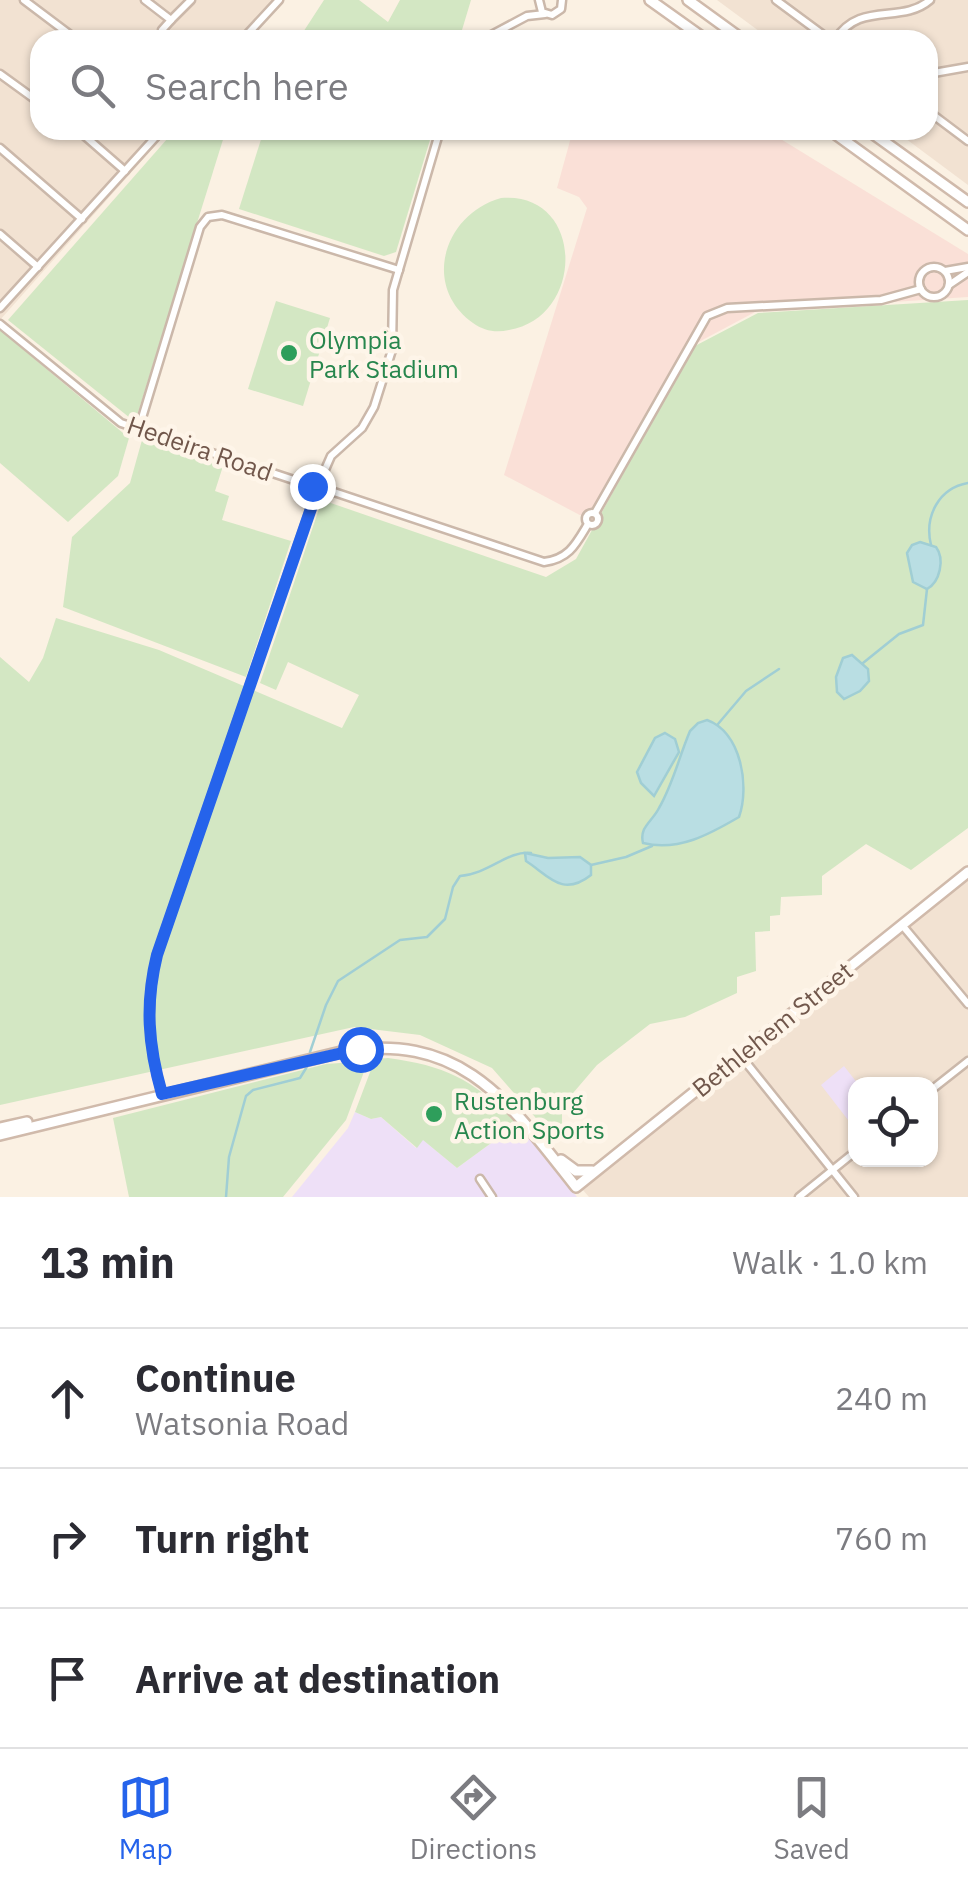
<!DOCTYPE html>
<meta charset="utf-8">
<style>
:root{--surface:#fff;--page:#f7f7f7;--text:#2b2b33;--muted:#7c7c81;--line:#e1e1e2;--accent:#2563eb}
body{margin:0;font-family:"IBM Plex Sans",sans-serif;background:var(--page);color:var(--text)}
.controls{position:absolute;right:30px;bottom:30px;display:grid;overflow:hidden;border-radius:20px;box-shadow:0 2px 8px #0004}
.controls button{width:90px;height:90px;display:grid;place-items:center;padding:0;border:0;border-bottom:2px solid var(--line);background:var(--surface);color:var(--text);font:50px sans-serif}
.stop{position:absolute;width:30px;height:30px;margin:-22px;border:8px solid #2563eb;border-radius:50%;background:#fff}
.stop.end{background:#2563eb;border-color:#fff;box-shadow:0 2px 10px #0008}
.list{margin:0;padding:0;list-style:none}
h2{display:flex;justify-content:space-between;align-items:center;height:130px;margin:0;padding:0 40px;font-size:42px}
h2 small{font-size:32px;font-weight:400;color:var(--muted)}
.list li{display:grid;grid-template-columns:65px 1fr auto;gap:30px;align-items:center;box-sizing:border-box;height:140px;padding:0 40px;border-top:2px solid var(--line)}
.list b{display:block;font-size:38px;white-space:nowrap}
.list p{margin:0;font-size:32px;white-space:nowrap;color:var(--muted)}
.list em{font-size:32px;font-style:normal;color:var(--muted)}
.icon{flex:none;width:55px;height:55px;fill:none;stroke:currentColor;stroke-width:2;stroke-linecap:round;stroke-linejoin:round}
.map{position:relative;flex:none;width:968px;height:1197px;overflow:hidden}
.search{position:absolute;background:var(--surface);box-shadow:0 2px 8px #0004;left:30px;right:30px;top:30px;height:110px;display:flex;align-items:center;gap:25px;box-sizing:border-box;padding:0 35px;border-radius:30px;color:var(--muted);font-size:38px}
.sheet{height:550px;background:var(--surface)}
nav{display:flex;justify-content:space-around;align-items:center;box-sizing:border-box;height:140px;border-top:2px solid var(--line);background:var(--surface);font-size:28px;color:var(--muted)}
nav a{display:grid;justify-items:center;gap:5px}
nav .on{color:var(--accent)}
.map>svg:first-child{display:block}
</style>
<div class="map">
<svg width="968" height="1197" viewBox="0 0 968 1197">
<rect width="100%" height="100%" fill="#fbf1e3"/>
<g fill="#f2e2d2" fill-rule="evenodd">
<polygon points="0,0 285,0 249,40 40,40 40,130 169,130 0,320"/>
<polygon points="717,0 968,0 968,185 894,130 928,130 928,40 771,40"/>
<path d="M968 880V1197H589L582 1189ZM856 1084H930V1160H856Z"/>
</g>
<polygon fill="#fae0d7" points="573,130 766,130 968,254 968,297 757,311 693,345 593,522 504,475 587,208 579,197 557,188"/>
<g fill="#eee0f7">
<polygon points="844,1066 858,1084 856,1084 855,1129 821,1085"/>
<polygon points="355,1112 371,1119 381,1117 416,1148 422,1139 457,1168 517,1124 577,1197 292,1197 348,1128"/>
</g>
<g fill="#d3e7c3">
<polygon points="324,0 359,0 388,22 400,0 471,0 459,40 298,40"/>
<polygon points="175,130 226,130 135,422 8,320"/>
<polygon points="264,130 433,130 396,252 384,256 239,209"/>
<path d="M501 198C585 191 586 317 509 330 496 333 484 331 473 323 421 286 444 214 501 198Z"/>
<polygon points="968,300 968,828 911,870 866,844 822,876 822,895 781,897 780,915 770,916 770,931 755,932 756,971 737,977 737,993 685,1017 650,1024 597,1065 562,1106 562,1124 542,1125 492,1068 420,1035 354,1027 0,1105 0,657 29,682 43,658 56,618 159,650 342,728 359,695 288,662 276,690 260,683 322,500 546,577 576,559 693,347 758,313"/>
<polygon points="276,301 330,318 303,406 248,389"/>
<polygon points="0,330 129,438 118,476 68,522 0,463"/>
<polygon points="142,440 223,466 215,491 229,496 222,520 291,541 246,677 63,607 72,537 130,483"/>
<path d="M388 1058C448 1066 475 1081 517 1124L457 1168 423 1140 417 1148 381 1117 371 1119 355 1112 375 1059Z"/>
<polygon points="368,1061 346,1120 283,1197 129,1197 113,1118 326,1064"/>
</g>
<g fill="#b9dee3" stroke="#a0ced4" stroke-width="2.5">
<path d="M920 542 936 547C945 559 940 582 927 589L913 582 907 553 912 545Z"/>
<polygon points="852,655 868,669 869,681 860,691 844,699 837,692 836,677 843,658"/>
<path d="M707 720C741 732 750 786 739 817 710 834 678 852 643 843 639 827 652 822 659 808 673 784 679 757 690 731L698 723Z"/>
<polygon points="665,733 675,739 679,752 654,796 641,783 637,772 655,738"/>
<path d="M525 853 548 858 580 857 591 865V875C562 898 548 875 526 861Z"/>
</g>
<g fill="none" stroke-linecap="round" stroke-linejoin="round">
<g stroke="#a0ced4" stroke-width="2.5">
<path d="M931 545C924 516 939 488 968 483"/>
<polyline points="863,663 899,634 923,625 927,589"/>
<polyline points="718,724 746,691 779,669"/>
<polyline points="591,865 626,857 652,846"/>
<path d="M310 1052 326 1005 338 981 400 940 427 937 445 919 453 887 460 876C489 874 508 850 531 853"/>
<polyline points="226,1197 229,1157 246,1096 253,1090 300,1078 308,1065"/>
</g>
<g stroke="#cbb8aa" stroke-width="11">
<g id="street">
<polyline points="24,0 77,40"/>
<polyline points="145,0 171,20 191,0"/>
<polyline points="539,0 542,12 552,15 561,9 562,0"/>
<polyline points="776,0 830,40"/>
<polyline points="162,30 171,20"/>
<polyline points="242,40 279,0"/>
<polyline points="482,40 527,16 545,14"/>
<path d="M835 40C860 0 901 25 930 0"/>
<polyline points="0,74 40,103"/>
<polyline points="928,74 968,67"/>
<polyline points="928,111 968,141"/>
<polyline points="78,130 125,171"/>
<polyline points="0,148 82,219"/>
<polyline points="0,234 38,267"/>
<circle cx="934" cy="282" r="15"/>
<polyline points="945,271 968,267"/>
<polyline points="949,285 968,272"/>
<polyline points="0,308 162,130"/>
<polyline points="0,324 121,423 312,486"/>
<polyline points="138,431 200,227 208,217 222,215 399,270"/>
<circle cx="318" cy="487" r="6"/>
<polyline points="320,481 331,456 362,428 374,407 392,350 393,290 440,130"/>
<path d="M325 489 544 562C569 559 576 544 588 524"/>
<circle cx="592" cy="519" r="6"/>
<polyline points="595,513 707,316 727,308 881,300 921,289"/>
<polyline points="902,925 968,1004"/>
<polyline points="740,1055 854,1197"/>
<polyline points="930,1091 968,1061"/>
<path d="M162 1094C148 1045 145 1005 157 955L316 493"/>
<polyline points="480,1179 492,1197"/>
<polyline points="799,1197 856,1151"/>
</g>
</g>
<g stroke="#d0baab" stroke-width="14">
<g id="secondary">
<polyline points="650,0 706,40"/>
<polyline points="688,0 743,40"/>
<polyline points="830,130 968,230"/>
<polyline points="868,130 968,202"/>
<polyline points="0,1128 27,1122"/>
<path d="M0 1135 341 1052C462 1031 509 1102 576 1187L968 872"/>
<polyline points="561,1160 576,1171 592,1171"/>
</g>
</g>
<use href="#street" stroke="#fff" stroke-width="6"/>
<use href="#secondary" stroke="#fff" stroke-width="9"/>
</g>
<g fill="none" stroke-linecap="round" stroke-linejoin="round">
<path stroke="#2563eb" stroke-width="12" d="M312 486 316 494 157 955C145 1004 148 1045 162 1094L360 1049"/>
</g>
<g fill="#2e9e5b" stroke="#fef5e9" stroke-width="4">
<circle cx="289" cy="353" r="10"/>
<circle cx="434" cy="1114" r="10"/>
</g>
<g text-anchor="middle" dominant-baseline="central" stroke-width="9" stroke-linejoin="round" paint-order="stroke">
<g font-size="25" fill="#27864d" stroke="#fef5e9" text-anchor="start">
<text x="309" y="339">Olympia<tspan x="309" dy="29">Park Stadium</tspan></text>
<text x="454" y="1100">Rustenburg<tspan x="454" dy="29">Action Sports</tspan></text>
</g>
<g font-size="25" fill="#71574b" stroke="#fef5e9">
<text transform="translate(200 448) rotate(19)">Hedeira Road</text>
<text transform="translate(772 1029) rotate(-39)">Bethlehem Street</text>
</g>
</g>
</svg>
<div class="controls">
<button><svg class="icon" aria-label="locate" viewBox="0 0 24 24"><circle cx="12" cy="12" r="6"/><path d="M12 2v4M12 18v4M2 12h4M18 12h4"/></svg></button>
</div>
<div class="stop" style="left:360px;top:1049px"></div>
<div class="stop end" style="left:312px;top:486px"></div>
<div class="search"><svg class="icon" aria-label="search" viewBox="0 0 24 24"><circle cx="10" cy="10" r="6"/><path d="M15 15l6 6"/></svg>Search here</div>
</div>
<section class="sheet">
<h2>13 min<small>Walk · 1.0 km</small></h2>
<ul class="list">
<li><svg class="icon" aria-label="ahead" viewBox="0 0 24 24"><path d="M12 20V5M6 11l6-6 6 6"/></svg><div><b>Continue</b><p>Watsonia Road</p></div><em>240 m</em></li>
<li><svg class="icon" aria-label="right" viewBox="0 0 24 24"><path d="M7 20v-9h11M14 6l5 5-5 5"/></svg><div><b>Turn right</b></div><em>760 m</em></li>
<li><svg class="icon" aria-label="arrive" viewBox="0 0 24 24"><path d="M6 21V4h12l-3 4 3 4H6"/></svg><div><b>Arrive at destination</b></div></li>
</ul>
</section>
<nav>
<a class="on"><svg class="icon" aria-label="map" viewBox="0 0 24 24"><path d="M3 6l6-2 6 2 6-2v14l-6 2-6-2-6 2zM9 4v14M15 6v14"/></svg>Map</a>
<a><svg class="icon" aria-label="directions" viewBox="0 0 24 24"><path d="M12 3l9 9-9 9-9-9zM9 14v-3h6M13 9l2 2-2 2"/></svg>Directions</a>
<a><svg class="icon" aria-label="saved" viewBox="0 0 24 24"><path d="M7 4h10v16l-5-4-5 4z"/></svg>Saved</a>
</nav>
